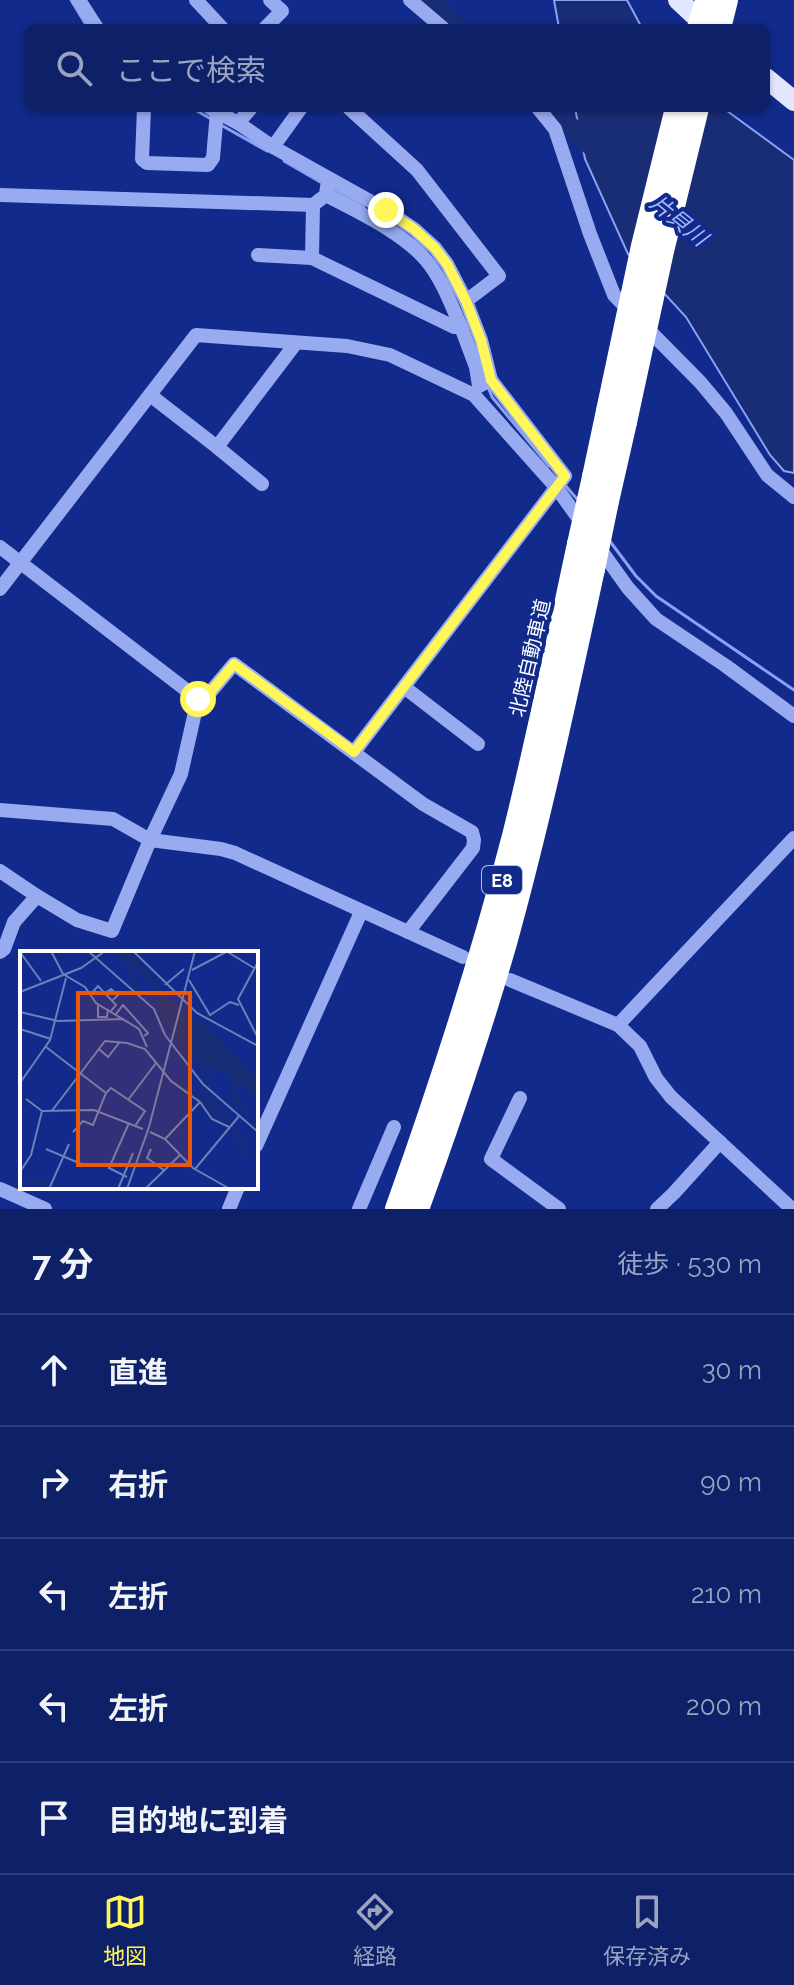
<!DOCTYPE html>
<html lang="ja">
<meta charset="utf-8">
<style>
:root{--surface:#0d2068;--page:#1b2d71;--text:#f1f3f6;--muted:#9aa3c0;--line:#2d3e7c;--accent:#fff658}
body{margin:0;font-family:Raleway,"Noto Sans JP",sans-serif;background:var(--page);color:var(--text)}
.stop{position:absolute;width:24px;height:24px;margin:-18px;border:6px solid #fff658;border-radius:50%;background:#fff}
.stop.end{background:#fff658;border-color:#fff;box-shadow:0 2px 8px #0008}
.list{margin:0;padding:0;list-style:none}
h2{display:flex;justify-content:space-between;align-items:center;height:104px;margin:0;padding:0 32px;font-size:34px}
h2 small{font-size:26px;font-weight:400;color:var(--muted)}
.list li{display:grid;grid-template-columns:52px 1fr auto;gap:24px;align-items:center;box-sizing:border-box;height:112px;padding:0 32px;border-top:2px solid var(--line)}
.list b{display:block;font-size:30px;white-space:nowrap}
.list em{font-size:26px;font-style:normal;color:var(--muted)}
.icon{flex:none;width:44px;height:44px;fill:none;stroke:currentColor;stroke-width:2;stroke-linecap:round;stroke-linejoin:round}
.map{position:relative;flex:none;width:794px;height:1209px;overflow:hidden}
.search{position:absolute;background:var(--surface);box-shadow:0 2px 6px #0004;left:24px;right:24px;top:24px;height:88px;display:flex;align-items:center;gap:20px;box-sizing:border-box;padding:0 28px;border-radius:12px;color:var(--muted);font-size:30px}
.sheet{height:664px;background:var(--surface)}
nav{display:flex;justify-content:space-around;align-items:center;box-sizing:border-box;height:112px;border-top:2px solid var(--line);background:var(--surface);font-size:22px;color:var(--muted)}
nav a{display:grid;justify-items:center;gap:4px}
nav .on{color:var(--accent)}
.map>svg:first-child{display:block}
</style>
<div class="map">
<svg width="794" height="1209" viewBox="0 0 794 1209">
<rect width="100%" height="100%" fill="#112a8b"/>
<g fill="#192c76" stroke="#89a2f5" stroke-width="2">
<polygon points="554,0 627,0 642,28 559,28"/>
<polygon points="575,108 723,108 794,160 794,473 784,471 770,455 686,317 628,254 585,159"/>
</g>
<g fill="none" stroke-linecap="round" stroke-linejoin="round">
<g stroke="#89a2f5" stroke-width="3">
<polyline points="71,0 88,28"/>
<polyline points="192,108 211,119"/>
<polyline points="221,125 267,151"/>
<polyline points="284,161 322,183"/>
<polyline points="332,189 364,207"/>
<polyline points="488,387 492,397 549,466"/>
<polyline points="564,484 577,499"/>
<polyline points="609,540 636,576 656,596 794,690"/>
</g>
<g stroke="#192c76" stroke-width="20">
<polyline points="429,0 459,28"/>
<polyline points="550,108 599,153"/>
</g>
<g stroke="#98abf1" stroke-width="14">
<polyline points="79,0 97,28"/>
<polyline points="196,0 222,28"/>
<polyline points="410,0 443,28"/>
<polyline points="265,28 282,11 270,0"/>
<polyline points="144,108 142,159 147,163 208,165 213,158 217,112"/>
<polyline points="210,108 238,123 273,147 386,210 414,229 435,248 447,264 466,301 481,340 491,380 565,476 354,752"/>
<polyline points="349,108 417,170 499,276 466,301"/>
<polyline points="538,108 555,129 590,234 614,295 700,382 726,413 767,475 794,497"/>
<polyline points="238,123 251,108"/>
<polyline points="273,147 301,108"/>
<polyline points="0,195 313,205 326,195 327,187"/>
<polyline points="258,255 312,258 313,205"/>
<path d="M312 258 454 327H461C451 304 442 279 426 260 402 232 358 212 326 195"/>
<polyline points="461,327 476,367 479,386 491,380"/>
<polyline points="150,395 217,447 296,343"/>
<polyline points="217,447 262,484"/>
<polyline points="598,546 628,588 656,619 726,666 794,716"/>
<polyline points="0,547 198,699"/>
<polyline points="0,589 196,335 347,346 390,355 474,395 556,487 584,526"/>
<polyline points="404,687 478,744"/>
<polyline points="0,810 113,819 150,840 221,849 235,853 463,957"/>
<polyline points="0,871 37,896"/>
<polyline points="0,952 4,949 14,922 37,896 77,920 112,931 150,840 181,774 198,699 207,696 234,664 423,804 472,832 474,840 473,848 408,932"/>
<polyline points="510,980 618,1025 640,1046 656,1078 671,1097 792,1209"/>
<polyline points="618,1025 794,838"/>
<polyline points="520,1098 491,1159 559,1209"/>
<polyline points="256,1146 361,912"/>
<polyline points="0,1189 45,1209"/>
<polyline points="229,1209 238,1187"/>
<polyline points="359,1209 394,1127"/>
<polyline points="657,1209 674,1193 720,1142"/>
</g>
<g stroke="#e2e7ff" stroke-width="20">
<polyline points="678,0 708,28"/>
<polyline points="766,78 794,101"/>
</g>
<g stroke="#fff" stroke-width="24">
<polyline points="719,28 726,0"/>
<polyline points="594,477 608,411"/>
<polyline points="607,501 625,422"/>
<path d="M397 1209C441 1086 481 963 514 836 538 740 558 642 579 544"/>
<path d="M417 1209C449 1121 479 1033 505 943 539 820 566 694 593 569"/>
</g>
<g stroke="#fff" stroke-width="24">
<polyline points="699,28 707,0"/>
<polyline points="608,411 643,246 677,108"/>
<polyline points="625,422 662,251 697,108"/>
<polyline points="579,544 594,477"/>
<polyline points="593,569 607,501"/>
</g>
</g>
<g fill="none" stroke-linecap="round" stroke-linejoin="round">
<polyline stroke="#fff658" stroke-width="10" points="198,699 207,696 234,664 354,752 565,476 491,380 481,340 466,301 447,264 435,248 414,229 386,210"/>
</g>
<g text-anchor="middle" dominant-baseline="central" stroke-width="8" stroke-linejoin="round" paint-order="stroke">
<rect fill="#112a8b" stroke="#b8bfdc" stroke-width="2" x="482" y="866" width="40" height="28" rx="6"/>
<g font-size="18" font-weight="bold" fill="#fff">
<text x="502" y="880">E8</text>
</g>
<g font-size="20" fill="#fff" stroke="#112a8b">
<text transform="translate(530 658) rotate(-77)">北陸自動車道</text>
</g>
<g font-size="22" font-style="italic" fill="#a4b7f9" stroke="#112a8b">
<text transform="translate(679 220) rotate(39)">片貝川</text>
</g>
</g>
<g transform="translate(20 951)">
<rect width="238" height="238" fill="#112a8b"/>
<path d="M85 0H109L116 6 151 51 207 94 220 118 237 128 238 150 219 133 214 141 238 174 210 147 213 126 167 107 140 65 135 37 113 14Z" fill="#192c76"/>
<path fill="none" stroke="#192c76" stroke-width="4" d="M105 5 118 42M171 68 185 75 192 88M203 95 238 132M178 110 189 123 182 138 211 174M158 132 184 150 200 170M213 176 228 205M0 224 27 234"/>
<path fill="none" stroke="#707fb9" stroke-width="2" d="M31 0 43 23 65 36 76 52 119 78 127 96M68 0 134 58 145 84 183 133 238 181M113 0 177 62 238 95M206 0 234 17M0 1 21 30M238 11 218 48 238 87M172 19 206 1M169 29 190 64 210 51 219 54M145 34 164 18M0 41 61 17 85 0M85 42 91 38 98 44 92 50M70 44 78 35 96 54 91 60M78 53V66H87L88 58M0 61 38 70 104 68M96 63 103 54 128 82 124 85M0 78 31 88M26 96 86 142M79 98 88 106 99 92M0 132 30 89 46 27M86 142 91 137 125 160 115 175M6 148 22 160 74 159 123 178M108 149 136 112M31 161 85 90 107 92 125 98 151 130 180 151 192 168 209 176M53 181 63 170 73 174 86 142M130 181 145 188 173 217 210 238M145 188 180 151M26 198 66 215M131 198 127 207 145 220M175 218 220 164M0 221 11 204 22 160M107 226 89 217 109 172M29 238 49 193M98 238 113 202M107 238 129 176 175 0M125 238 160 204"/>
<path fill="#e8590c" fill-opacity="0.15" stroke="#e8590c" stroke-width="4" d="M58 42H170V214H58Z"/>
<rect width="238" height="238" fill="none" stroke="#fff" stroke-width="4"/>
</g>
</svg>
<div class="stop" style="left:198px;top:699px"></div>
<div class="stop end" style="left:386px;top:210px"></div>
<div class="search"><svg class="icon" aria-label="search" viewBox="0 0 24 24"><circle cx="10" cy="10" r="6"/><path d="M15 15l6 6"/></svg>ここで検索</div>
</div>
<section class="sheet">
<h2>7 分<small>徒歩 · 530 m</small></h2>
<ul class="list">
<li><svg class="icon" aria-label="ahead" viewBox="0 0 24 24"><path d="M12 20V5M6 11l6-6 6 6"/></svg><div><b>直進</b></div><em>30 m</em></li>
<li><svg class="icon" aria-label="right" viewBox="0 0 24 24"><path d="M7 20v-9h11M14 6l5 5-5 5"/></svg><div><b>右折</b></div><em>90 m</em></li>
<li><svg class="icon" aria-label="left" viewBox="0 0 24 24"><path d="M17 20v-9H6M10 6l-5 5 5 5"/></svg><div><b>左折</b></div><em>210 m</em></li>
<li><svg class="icon" aria-label="left" viewBox="0 0 24 24"><path d="M17 20v-9H6M10 6l-5 5 5 5"/></svg><div><b>左折</b></div><em>200 m</em></li>
<li><svg class="icon" aria-label="arrive" viewBox="0 0 24 24"><path d="M6 21V4h12l-3 4 3 4H6"/></svg><div><b>目的地に到着</b></div></li>
</ul>
</section>
<nav>
<a class="on"><svg class="icon" aria-label="map" viewBox="0 0 24 24"><path d="M3 6l6-2 6 2 6-2v14l-6 2-6-2-6 2zM9 4v14M15 6v14"/></svg>地図</a>
<a><svg class="icon" aria-label="directions" viewBox="0 0 24 24"><path d="M12 3l9 9-9 9-9-9zM9 14v-3h6M13 9l2 2-2 2"/></svg>経路</a>
<a><svg class="icon" aria-label="saved" viewBox="0 0 24 24"><path d="M7 4h10v16l-5-4-5 4z"/></svg>保存済み</a>
</nav>
